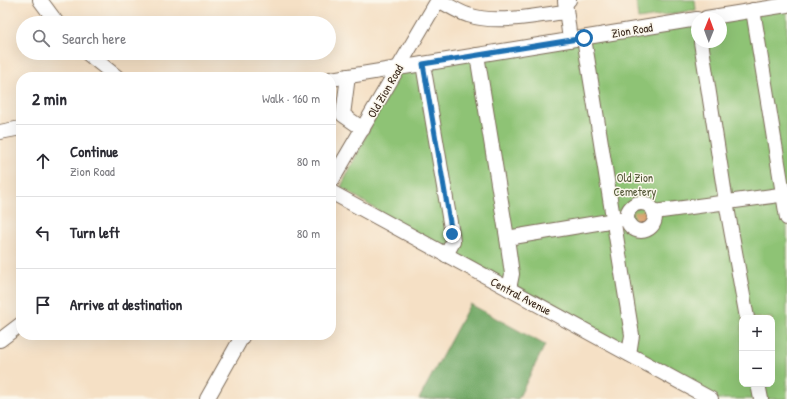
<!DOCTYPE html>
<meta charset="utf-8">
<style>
:root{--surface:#fff;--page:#f2f2f3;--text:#2b2b33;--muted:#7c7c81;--line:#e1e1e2}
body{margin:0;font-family:"Patrick Hand",sans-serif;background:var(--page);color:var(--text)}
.controls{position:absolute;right:12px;bottom:12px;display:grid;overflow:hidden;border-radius:8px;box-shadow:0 4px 16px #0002}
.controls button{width:36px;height:36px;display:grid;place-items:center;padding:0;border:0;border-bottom:1px solid var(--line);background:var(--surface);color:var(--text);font:20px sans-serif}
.compass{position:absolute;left:691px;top:12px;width:36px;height:36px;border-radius:50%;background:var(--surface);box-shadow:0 4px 16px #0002;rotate:1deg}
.stop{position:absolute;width:12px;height:12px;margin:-9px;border:3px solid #1f6fb2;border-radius:50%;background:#fff}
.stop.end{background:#1f6fb2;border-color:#fff;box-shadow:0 1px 4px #0008}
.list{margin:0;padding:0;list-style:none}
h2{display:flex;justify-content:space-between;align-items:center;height:52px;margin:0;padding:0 16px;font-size:17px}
h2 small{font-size:13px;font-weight:400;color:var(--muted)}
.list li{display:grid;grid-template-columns:26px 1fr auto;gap:12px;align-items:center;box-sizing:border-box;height:72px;padding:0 16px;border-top:1px solid var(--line)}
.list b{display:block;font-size:15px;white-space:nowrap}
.list p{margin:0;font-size:13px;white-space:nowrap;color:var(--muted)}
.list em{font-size:13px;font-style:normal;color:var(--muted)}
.icon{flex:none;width:22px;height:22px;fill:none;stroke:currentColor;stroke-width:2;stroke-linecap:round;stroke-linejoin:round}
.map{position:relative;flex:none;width:787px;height:399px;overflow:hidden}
.search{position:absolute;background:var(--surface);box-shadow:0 4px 16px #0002;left:16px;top:16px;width:320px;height:44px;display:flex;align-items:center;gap:10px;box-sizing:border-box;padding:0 14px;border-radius:22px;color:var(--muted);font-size:15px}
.panel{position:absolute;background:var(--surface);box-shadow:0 4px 16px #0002;left:16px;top:72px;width:320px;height:268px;border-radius:16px}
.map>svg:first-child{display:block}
</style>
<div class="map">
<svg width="787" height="399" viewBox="0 0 787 399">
<rect width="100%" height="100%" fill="#fbf7ec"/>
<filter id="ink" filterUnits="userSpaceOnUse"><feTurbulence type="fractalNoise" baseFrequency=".025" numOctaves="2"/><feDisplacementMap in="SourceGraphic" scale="8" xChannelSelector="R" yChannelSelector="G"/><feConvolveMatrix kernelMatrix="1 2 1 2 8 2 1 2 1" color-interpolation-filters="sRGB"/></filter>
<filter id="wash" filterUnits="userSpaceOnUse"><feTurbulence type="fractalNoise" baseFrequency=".012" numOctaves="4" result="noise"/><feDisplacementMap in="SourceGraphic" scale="16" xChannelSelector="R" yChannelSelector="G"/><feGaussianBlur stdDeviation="0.9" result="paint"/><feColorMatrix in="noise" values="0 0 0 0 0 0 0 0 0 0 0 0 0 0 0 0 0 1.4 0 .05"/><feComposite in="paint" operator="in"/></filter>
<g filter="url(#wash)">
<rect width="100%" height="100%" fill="#f5e0c5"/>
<g fill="#8ec375" stroke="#64764a" fill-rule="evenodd">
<polygon points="636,0 695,0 696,10 638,19"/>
<path d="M787 5V399H711L457 261 341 187 399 68 697 19V42H721V18ZM742 318H772V384H742Z"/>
</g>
<polygon fill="#72a966" stroke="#566a42" points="470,304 545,345 518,399 419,399"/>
<g id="blocks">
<polygon fill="#d8a06c" points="646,210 648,222 634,224 635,217 633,212"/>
</g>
</g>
<g filter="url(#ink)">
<use href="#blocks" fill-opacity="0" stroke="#7c6a58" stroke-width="1"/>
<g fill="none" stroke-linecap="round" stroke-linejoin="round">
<g stroke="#7c6a58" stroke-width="16">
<g id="minor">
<polyline points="40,0 57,23"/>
<path d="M438 0C448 5 458 12 468 15 498 25 536 15 566 12"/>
<polyline points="569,0 565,1 570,40"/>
<polyline points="753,10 787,218"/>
<polyline points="706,18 787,5"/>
<polyline points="584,38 632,335 629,354"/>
<polyline points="701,42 726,202 747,318"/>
<polyline points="87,53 117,77"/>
<polyline points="477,55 507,238 512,274 509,289"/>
<polyline points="423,64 452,234 453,242 446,255"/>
<polyline points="348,76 343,115 363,129"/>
<polyline points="331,79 697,19"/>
<polyline points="0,132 21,128"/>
<polyline points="331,182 438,0"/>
<polyline points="331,192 711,399"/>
<circle cx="641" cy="217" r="14"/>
<polyline points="654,212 787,194"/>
<polyline points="507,238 627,218"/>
<polyline points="0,340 21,324"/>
<polyline points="758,384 761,399"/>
<polyline points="207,399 243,335"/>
</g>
</g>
<use href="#minor" stroke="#fff" stroke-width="14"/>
</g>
</g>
<g fill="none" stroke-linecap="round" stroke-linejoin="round" filter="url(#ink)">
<polyline stroke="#1f6fb2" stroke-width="5" points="452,234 423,64 584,38"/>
</g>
<g text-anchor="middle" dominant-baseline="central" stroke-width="3" stroke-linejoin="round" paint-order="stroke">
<g font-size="12" fill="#3b2a1e" stroke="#fbf7ec">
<text transform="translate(632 30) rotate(-9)">Zion Road</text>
<text transform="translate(385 91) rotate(-60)">Old Zion Road</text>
<text transform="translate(521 296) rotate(28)">Central Avenue</text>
</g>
<g font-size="12" fill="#545838" stroke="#fbf7ec">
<text x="635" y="177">Old Zion<tspan x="635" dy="14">Cemetery</tspan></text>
</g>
</g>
</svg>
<div class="controls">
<button>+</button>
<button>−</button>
</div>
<svg class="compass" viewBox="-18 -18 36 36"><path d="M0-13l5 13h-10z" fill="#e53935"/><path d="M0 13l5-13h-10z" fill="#7c7c81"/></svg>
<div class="stop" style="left:584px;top:38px"></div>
<div class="stop end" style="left:452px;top:234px"></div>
<div class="search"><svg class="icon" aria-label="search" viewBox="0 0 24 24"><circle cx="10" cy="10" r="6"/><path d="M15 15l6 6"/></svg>Search here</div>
<section class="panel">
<h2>2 min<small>Walk · 160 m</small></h2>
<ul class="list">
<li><svg class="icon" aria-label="ahead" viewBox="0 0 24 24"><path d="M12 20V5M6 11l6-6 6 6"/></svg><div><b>Continue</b><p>Zion Road</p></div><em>80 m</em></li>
<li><svg class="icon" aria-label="left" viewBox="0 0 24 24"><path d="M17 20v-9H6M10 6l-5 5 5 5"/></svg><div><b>Turn left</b></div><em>80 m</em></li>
<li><svg class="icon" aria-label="arrive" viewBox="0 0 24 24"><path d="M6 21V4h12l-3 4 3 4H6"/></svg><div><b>Arrive at destination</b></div></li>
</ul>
</section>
</div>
